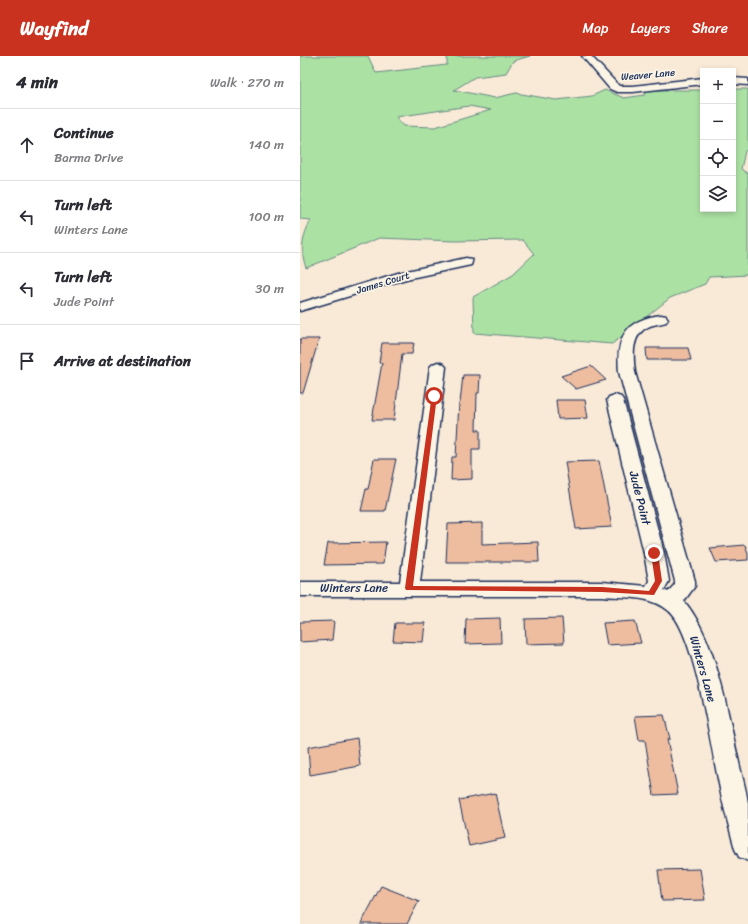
<!DOCTYPE html>
<meta charset="utf-8">
<style>
:root{--surface:#fff;--page:#f7f7f7;--text:#2b2b33;--muted:#7c7c81;--line:#e1e1e2;--accent:#c8321e}
body{margin:0;font-family:Sriracha,sans-serif;background:var(--page);color:var(--text)}
.controls{position:absolute;right:12px;top:12px;display:grid;overflow:hidden;border-radius:0px;box-shadow:0 2px 6px #0003}
.controls button{width:36px;height:36px;display:grid;place-items:center;padding:0;border:0;border-bottom:1px solid var(--line);background:var(--surface);color:var(--text);font:20px sans-serif}
.stop{position:absolute;width:12px;height:12px;margin:-9px;border:3px solid #c8321e;border-radius:50%;background:#fff}
.stop.end{background:#c8321e;border-color:#fff;box-shadow:0 1px 4px #0008}
.list{margin:0;padding:0;list-style:none}
h2{display:flex;justify-content:space-between;align-items:center;height:52px;margin:0;padding:0 16px;font-size:17px}
h2 small{font-size:13px;font-weight:400;color:var(--muted)}
.list li{display:grid;grid-template-columns:26px 1fr auto;gap:12px;align-items:center;box-sizing:border-box;height:72px;padding:0 16px;border-top:1px solid var(--line)}
.list b{display:block;font-size:15px;white-space:nowrap}
.list p{margin:0;font-size:13px;white-space:nowrap;color:var(--muted)}
.list em{font-size:13px;font-style:normal;color:var(--muted)}
.icon{flex:none;width:22px;height:22px;fill:none;stroke:currentColor;stroke-width:2;stroke-linecap:round;stroke-linejoin:round}
.map{position:relative;flex:none;width:448px;height:868px;overflow:hidden}
header{display:flex;align-items:center;gap:24px;box-sizing:border-box;height:56px;padding:0 20px;background:var(--accent);color:#fff}
header strong{font-size:19px}
nav{display:flex;gap:22px;margin-inline-start:auto;font-size:14px}
main{display:flex}
aside{flex:1;background:var(--surface)}
.map>svg:first-child{display:block}
</style>
<header>
<strong>Wayfind</strong>
<nav><a>Map</a><a>Layers</a><a>Share</a></nav>
</header>
<main>
<aside>
<h2>4 min<small>Walk · 270 m</small></h2>
<ul class="list">
<li><svg class="icon" aria-label="ahead" viewBox="0 0 24 24"><path d="M12 20V5M6 11l6-6 6 6"/></svg><div><b>Continue</b><p>Barma Drive</p></div><em>140 m</em></li>
<li><svg class="icon" aria-label="left" viewBox="0 0 24 24"><path d="M17 20v-9H6M10 6l-5 5 5 5"/></svg><div><b>Turn left</b><p>Winters Lane</p></div><em>100 m</em></li>
<li><svg class="icon" aria-label="left" viewBox="0 0 24 24"><path d="M17 20v-9H6M10 6l-5 5 5 5"/></svg><div><b>Turn left</b><p>Jude Point</p></div><em>30 m</em></li>
<li><svg class="icon" aria-label="arrive" viewBox="0 0 24 24"><path d="M6 21V4h12l-3 4 3 4H6"/></svg><div><b>Arrive at destination</b></div></li>
</ul>
</aside>
<div class="map">
<svg width="448" height="868" viewBox="0 0 448 868">
<rect width="100%" height="100%" fill="#f9ead7"/>
<filter id="ink" filterUnits="userSpaceOnUse"><feTurbulence type="fractalNoise" baseFrequency=".025" numOctaves="2"/><feDisplacementMap in="SourceGraphic" scale="8" xChannelSelector="R" yChannelSelector="G"/><feConvolveMatrix kernelMatrix="1 2 1 2 8 2 1 2 1" color-interpolation-filters="sRGB"/></filter>
<g filter="url(#ink)">
<path fill="#ace1a4" stroke="#648881" fill-rule="evenodd" d="M0 0H68L76 17 147 9V0H230L213 5 206 17 175 21 154 34 195 42 216 37 256 44 292 40 305 34 324 42 345 39 347 34H403V153H433V33H448V93L445 95 441 113 448 118V219L409 221 405 228 370 242 312 288 174 277 173 241 213 218 234 198 223 184 154 185 79 182 6 212C0 195 2 180 11 164L0 163ZM169 50 191 54 135 71 104 70 96 61Z"/>
<g fill="#eebd9f" stroke="#1b2f5e">
<polygon points="0,283 19,283 3,337 0,337"/>
<polygon points="82,287 114,287 112,298 102,298 94,364 72,364 82,307 79,307"/>
<polygon points="346,292 388,292 391,304 347,304"/>
<polygon points="291,310 306,324 276,333 261,320"/>
<polygon points="163,319 180,319 179,337 177,337 176,374 180,374 180,393 172,393 172,423 151,424 152,401 156,401 159,347 160,347"/>
<polygon points="256,344 285,344 288,362 258,363"/>
<polygon points="74,403 96,403 85,455 61,455 66,433 68,433"/>
<polygon points="299,405 312,471 276,473 265,406"/>
<polygon points="182,467 182,488 238,486 239,506 146,506 148,468"/>
<polygon points="86,486 83,508 24,509 28,487"/>
<polygon points="445,489 448,497 448,504 416,506 410,492"/>
<polygon points="200,562 201,587 165,588 166,563"/>
<polygon points="262,562 264,587 226,588 225,563"/>
<polygon points="34,565 32,584 0,586 0,566"/>
<polygon points="335,565 341,587 307,589 303,567"/>
<polygon points="95,567 125,567 123,586 93,585"/>
<polygon points="364,659 370,683 367,683 378,738 354,739 345,684 339,684 335,660"/>
<polygon points="57,682 60,710 10,719 8,691"/>
<polygon points="195,737 205,782 169,790 159,744"/>
<polygon points="400,813 405,844 362,845 358,814"/>
<polygon points="81,830 119,845 107,868 61,868"/>
</g>
<g fill="none" stroke-linecap="round" stroke-linejoin="round">
<g stroke="#1b2f5e" stroke-width="3">
<g id="minor">
<polygon points="282,0 291,0 319,30 333,30 403,22 403,28 333,36 317,36 310,33"/>
<polygon points="433,22 448,23 448,29 433,28"/>
<polygon points="166,202 171,203 172,206 171,209 106,223 0,255 0,247 98,217"/>
<path d="M361 259 366 260 368 263 366 266C360 268 353 268 348 271 331 279 333 300 335 316L395 525V530L384 545C416 583 427 654 438 702 441 717 446 732 448 747 448 766 448 786 448 805L439 801 435 793C429 771 423 750 419 728 411 692 395 577 369 555 351 539 324 542 302 540H0V526H100L130 311 133 308 138 306 143 308 146 311 120 526H302L346 530 349 525 344 497 307 344 309 341 315 339 321 341 323 344 364 497 369 525 364 534 368 536 375 528V525L319 316C316 281 325 264 361 259Z"/>
</g>
</g>
<use href="#minor" fill="#fcf5e5" fill-rule="evenodd"/>
</g>
</g>
<polygon fill="#c8321e" points="132,338 137,340 113,530 302,531 349,535 355,525 351,497 354,495 358,497 362,525 354,539 302,536 106,534 105,532"/>
<g text-anchor="middle" dominant-baseline="central" stroke-width="3.5" stroke-linejoin="round" paint-order="stroke">
<g font-size="10" fill="#1b2f5e" stroke="#fcf5e5">
<text transform="translate(348 19) rotate(-5)">Weaver Lane</text>
<text transform="translate(83 227) rotate(-17)">James Court</text>
</g>
<g font-size="12" fill="#1b2f5e" stroke="#fcf5e5">
<text transform="translate(340 442) rotate(76)">Jude Point</text>
<text x="54" y="532">Winters Lane</text>
<text transform="translate(403 613) rotate(74)">Winters Lane</text>
</g>
</g>
</svg>
<div class="controls">
<button>+</button>
<button>−</button>
<button><svg class="icon" aria-label="locate" viewBox="0 0 24 24"><circle cx="12" cy="12" r="6"/><path d="M12 2v4M12 18v4M2 12h4M18 12h4"/></svg></button>
<button><svg class="icon" aria-label="layers" viewBox="0 0 24 24"><path d="M12 4l9 5-9 5-9-5zM3 14l9 5 9-5"/></svg></button>
</div>
<div class="stop" style="left:134px;top:340px"></div>
<div class="stop end" style="left:354px;top:497px"></div>
</div>
</main>
